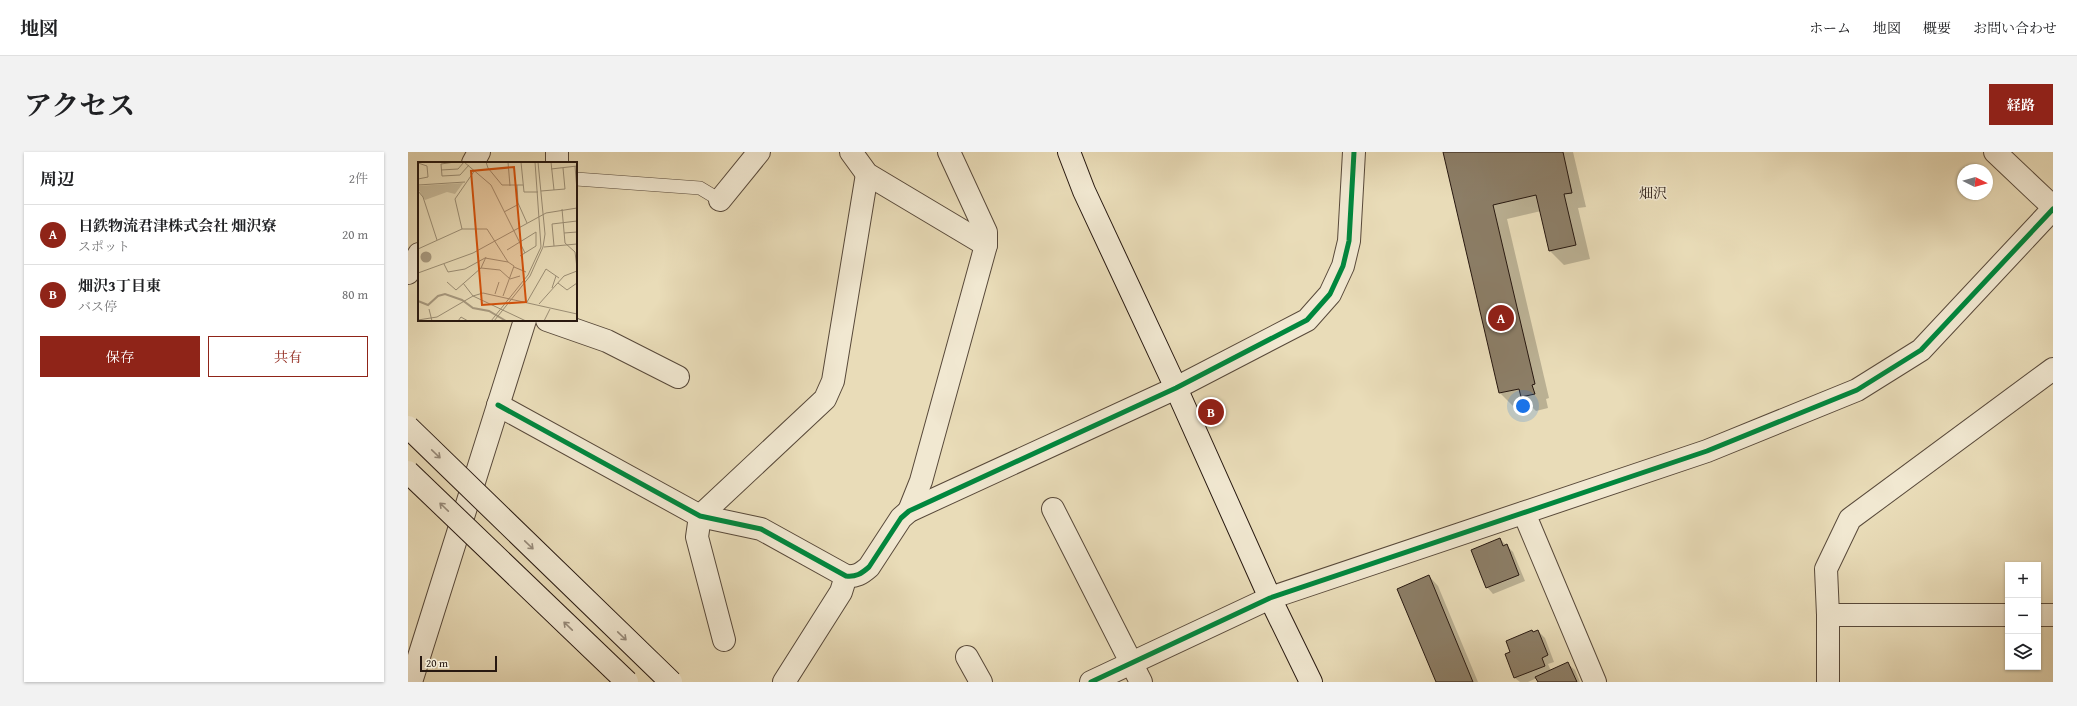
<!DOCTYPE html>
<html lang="ja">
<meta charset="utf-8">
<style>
:root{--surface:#fff;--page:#f2f2f2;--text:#202124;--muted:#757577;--line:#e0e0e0;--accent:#8f2418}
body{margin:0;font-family:"Gentium Book Plus","Noto Serif JP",serif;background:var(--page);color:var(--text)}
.controls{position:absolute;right:12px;bottom:12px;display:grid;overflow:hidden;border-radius:0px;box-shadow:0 1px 3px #0004}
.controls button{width:36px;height:36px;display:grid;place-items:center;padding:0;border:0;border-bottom:1px solid var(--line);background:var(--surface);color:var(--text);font:20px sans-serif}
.compass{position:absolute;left:1549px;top:12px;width:36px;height:36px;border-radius:50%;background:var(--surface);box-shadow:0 1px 3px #0004;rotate:95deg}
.scale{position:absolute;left:12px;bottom:10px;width:77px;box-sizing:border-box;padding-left:4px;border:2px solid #271810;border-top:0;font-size:11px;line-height:14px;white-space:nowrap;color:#271810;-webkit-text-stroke:3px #f1e8d1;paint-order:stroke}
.you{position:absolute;left:1115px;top:254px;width:14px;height:14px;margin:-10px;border:3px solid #fff;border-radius:50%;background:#1a73e8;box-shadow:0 0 0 6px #1a73e833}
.badge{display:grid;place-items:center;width:26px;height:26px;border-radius:50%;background:var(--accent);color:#fff;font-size:13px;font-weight:700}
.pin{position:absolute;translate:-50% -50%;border:2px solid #fff;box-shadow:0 1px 4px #0006}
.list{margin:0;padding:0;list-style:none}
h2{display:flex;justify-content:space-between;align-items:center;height:52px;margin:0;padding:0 16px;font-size:17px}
h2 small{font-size:13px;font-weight:400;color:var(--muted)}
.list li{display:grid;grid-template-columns:26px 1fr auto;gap:12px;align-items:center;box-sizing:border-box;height:60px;padding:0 16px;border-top:1px solid var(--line)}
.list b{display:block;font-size:15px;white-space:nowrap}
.list p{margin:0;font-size:13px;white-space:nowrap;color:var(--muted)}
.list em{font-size:13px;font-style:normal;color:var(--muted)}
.actions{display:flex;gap:8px;padding:12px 16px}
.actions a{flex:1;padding:9px 0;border:1px solid var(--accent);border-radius:0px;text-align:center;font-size:14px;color:var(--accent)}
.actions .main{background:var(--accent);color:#fff}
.icon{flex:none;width:22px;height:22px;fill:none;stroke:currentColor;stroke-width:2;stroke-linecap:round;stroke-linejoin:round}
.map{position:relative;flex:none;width:1645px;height:530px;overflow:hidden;border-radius:0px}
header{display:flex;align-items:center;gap:24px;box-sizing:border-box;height:56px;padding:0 20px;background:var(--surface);border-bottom:1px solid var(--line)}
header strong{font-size:19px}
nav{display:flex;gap:22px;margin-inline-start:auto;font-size:14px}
.intro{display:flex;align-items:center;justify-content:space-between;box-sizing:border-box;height:96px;padding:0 24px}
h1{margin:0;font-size:28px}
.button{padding:10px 18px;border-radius:0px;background:var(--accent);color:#fff;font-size:14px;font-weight:700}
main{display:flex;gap:24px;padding:0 24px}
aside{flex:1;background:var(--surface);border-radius:0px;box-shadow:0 1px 3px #0004}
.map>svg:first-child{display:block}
</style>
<header>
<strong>地図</strong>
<nav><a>ホーム</a><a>地図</a><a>概要</a><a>お問い合わせ</a></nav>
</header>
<div class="intro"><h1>アクセス</h1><a class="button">経路</a></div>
<main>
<aside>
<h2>周辺<small>2件</small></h2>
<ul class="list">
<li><span class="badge">A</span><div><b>日鉄物流君津株式会社 畑沢寮</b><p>スポット</p></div><em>20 m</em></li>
<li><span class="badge">B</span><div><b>畑沢3丁目東</b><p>バス停</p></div><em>80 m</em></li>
</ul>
<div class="actions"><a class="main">保存</a><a>共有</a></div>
</aside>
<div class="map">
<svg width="1645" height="530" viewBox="0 0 1645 530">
<rect width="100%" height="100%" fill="#e9dcb8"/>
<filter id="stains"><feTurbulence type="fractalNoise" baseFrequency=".005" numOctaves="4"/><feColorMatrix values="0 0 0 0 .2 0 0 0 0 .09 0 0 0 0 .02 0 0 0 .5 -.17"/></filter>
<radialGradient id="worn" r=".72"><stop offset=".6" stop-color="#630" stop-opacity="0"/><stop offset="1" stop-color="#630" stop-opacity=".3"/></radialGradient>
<g fill="#0003">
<polygon points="1036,0 1165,0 1178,55 1170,56 1182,107 1156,113 1142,99 1133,59 1099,67 1141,246 1138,247 1140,256 1128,259 1121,252 1106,255 1092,241"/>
<polygon points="1092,387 1105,400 1117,429 1085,442 1079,435"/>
<polygon points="1021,424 1030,434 1070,530 1029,530"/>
<polygon points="1130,479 1137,486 1146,510 1140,512 1143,519 1160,512 1167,518 1172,530 1131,530 1129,526 1120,530 1112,530 1107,526 1098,502"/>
</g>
<g fill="#8c7e67" stroke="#271810">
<polygon points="1035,0 1155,0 1164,41 1156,42 1168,93 1141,99 1128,43 1085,53 1127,232 1124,233 1127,242 1113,245 1111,237 1091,241"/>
<polygon points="1092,386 1095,394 1099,392 1111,423 1078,436 1063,398"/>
<polygon points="1021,423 1065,530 1028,530 989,437"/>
<polygon points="1124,478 1125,480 1130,478 1140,503 1134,506 1137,514 1106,526 1097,502 1102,500 1098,489"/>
<polygon points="1160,510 1169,530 1130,530 1127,525"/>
</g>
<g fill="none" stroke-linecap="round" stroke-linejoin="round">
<g stroke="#58493a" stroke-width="14">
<polyline id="lane" points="168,27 292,36 312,48"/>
</g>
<g stroke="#58493a" stroke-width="24">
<g id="street">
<polyline points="149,0 149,11"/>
<polyline points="443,0 459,22 578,93"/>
<polyline points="1587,0 1645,55"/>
<polyline points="65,11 71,0"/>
<polyline points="312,48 351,0"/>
<polyline points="0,121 11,102"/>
<polyline points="139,168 199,189 270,225"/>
<path d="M90 253 292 364 353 377 438 424C448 425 453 422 461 415L493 366 501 359 768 236 899 168 922 142 935 114 941 89 946 0"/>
<polyline points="645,357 733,530"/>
<polyline points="501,359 513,329 578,93 578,80 541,0"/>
<polyline points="1116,361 1187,530"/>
<polyline points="1420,463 1600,463"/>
<polyline points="1630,463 1645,463"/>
<polyline points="316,488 289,385 292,364 417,247 425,229 459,22"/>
<polyline points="559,505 573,530"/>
<polyline points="3,530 117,168"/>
<polyline points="376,530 433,440 438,424"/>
<polyline points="683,530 862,446 1299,299 1449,238 1513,198 1645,57"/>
<polyline points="1420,530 1420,463 1418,417 1442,367 1645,217"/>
</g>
</g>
<g stroke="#271810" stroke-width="24">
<polyline id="secondary" points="661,0 676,39 768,236 862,446 903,530"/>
</g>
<use href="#lane" stroke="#f1e8d1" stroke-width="13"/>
<use href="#street" stroke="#f1e8d1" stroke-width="22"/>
<use href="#secondary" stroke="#f1e8d1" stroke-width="22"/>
<g stroke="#271810" stroke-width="24" stroke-linecap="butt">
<g id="secondary-bridge">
<polyline points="0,275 263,530"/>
<polyline points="0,320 219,530"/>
</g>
</g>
<use href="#secondary-bridge" stroke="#f1e8d1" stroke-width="22"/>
<g stroke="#f1e8d1" stroke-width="8">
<g id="cycleway">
<path d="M90 253 292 364 353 377 438 424C448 425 453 422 461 415L493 366 501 359 768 236 899 168 922 142 935 114 941 89 946 0"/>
<polyline points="683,530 862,446 1299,299 1449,238 1513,198 1645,57"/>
</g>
</g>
<use href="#cycleway" stroke="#00873e" stroke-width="5"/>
</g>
<defs><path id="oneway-shaft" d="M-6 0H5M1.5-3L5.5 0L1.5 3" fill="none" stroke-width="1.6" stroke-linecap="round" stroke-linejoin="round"/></defs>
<g stroke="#968a7a">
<use href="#oneway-shaft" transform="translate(28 302) rotate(44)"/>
<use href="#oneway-shaft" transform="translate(36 355) rotate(-136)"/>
<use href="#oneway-shaft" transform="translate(121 393) rotate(44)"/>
<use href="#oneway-shaft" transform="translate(160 474) rotate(-136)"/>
<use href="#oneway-shaft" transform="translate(214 484) rotate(44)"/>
</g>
<g text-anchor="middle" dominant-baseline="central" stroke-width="3" stroke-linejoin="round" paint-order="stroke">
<g font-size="14" fill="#271810" stroke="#f1e8d1">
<text x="1245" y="41">畑沢</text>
</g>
</g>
<g transform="translate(10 10)">
<rect width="159" height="159" fill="#e9dcb8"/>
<path d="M45 21 37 32 29 30 7 38 0 27V24Z" fill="#c8bb9b"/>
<path d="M2.5 95a5.5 5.5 0 1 1 11 0a5.5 5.5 0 1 1-11 0Z" fill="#a7997f"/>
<path fill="none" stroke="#a7997f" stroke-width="2" d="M0 139 10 143 20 134 27 132 44 138 55 146 71 149 88 159"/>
<path fill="none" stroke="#9b8e75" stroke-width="1" d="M37 0 23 2 24 14 42 13 51 3M46 0 73 23 107 91M68 0 70 6 84 23H105M90 0 92 24M103 0 106 30H120M133 0 136 28M0 1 9 4 10 15 0 17M157 4 159 28M133 7 159 4M23 8 40 7 46 0M0 23 47 20M99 23 100 41 109 61M0 29 5 35 19 78M123 29 147 27 145 6M144 47 147 81 157 90 159 106M86 50 101 42M44 67 37 37 57 8M146 71 159 70M136 84 134 62 159 59M126 85 159 82M0 87 44 67H69L90 100 96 104 85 134M89 88 118 70V84L102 94M26 102 30 110 47 107 67 96 90 100M96 105 108 110M63 106 82 108 92 117 102 114M0 111 55 91 128 51 159 46M29 120 38 128 63 106 68 95M45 121 55 134 108 159M140 121 149 128 159 121M134 126 138 114M77 132 81 120M109 140 128 107 141 116M121 142 146 114 159 109M11 147 14 159M0 158 19 155 55 134 65 131 159 152M40 159 43 155 50 159M73 159 110 113 123 85 117 0M76 159 112 114 125 85 127 72 120 0M126 159 132 147"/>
<path fill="#d5520c" fill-opacity="0.15" stroke="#d5520c" stroke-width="2" d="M96 5 108 140 64 143 53 9Z"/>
<rect width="159" height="159" fill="none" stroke="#271810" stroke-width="2"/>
</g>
<rect width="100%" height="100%" filter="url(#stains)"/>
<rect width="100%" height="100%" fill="url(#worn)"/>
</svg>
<div class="controls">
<button>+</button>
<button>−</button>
<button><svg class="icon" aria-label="layers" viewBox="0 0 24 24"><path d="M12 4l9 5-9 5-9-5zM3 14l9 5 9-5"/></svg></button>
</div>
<svg class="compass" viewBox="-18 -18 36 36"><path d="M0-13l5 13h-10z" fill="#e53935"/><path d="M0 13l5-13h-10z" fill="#757577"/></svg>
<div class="scale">20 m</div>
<div class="you"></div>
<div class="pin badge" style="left:1093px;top:166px">A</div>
<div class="pin badge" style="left:803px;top:260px">B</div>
</div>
</main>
